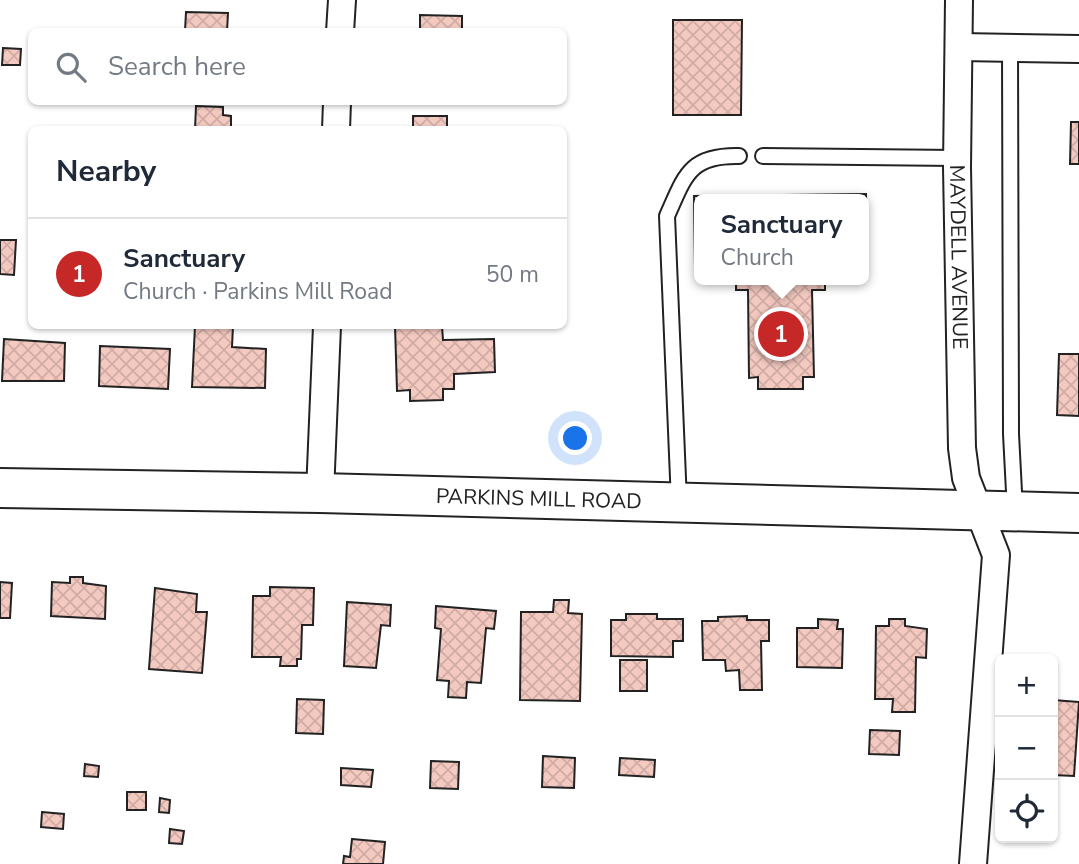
<!DOCTYPE html>
<meta charset="utf-8">
<style>
:root{--surface:#fff;--page:#f6f6f7;--text:#1f2937;--muted:#747a83;--line:#e0e1e3;--accent:#c62828}
body{margin:0;font-family:"Nunito Sans",sans-serif;background:var(--page);color:var(--text)}
.controls{position:absolute;right:21px;bottom:21px;display:grid;overflow:hidden;border-radius:10px;box-shadow:0 2px 5px #0004}
.controls button{width:63px;height:63px;display:grid;place-items:center;padding:0;border:0;border-bottom:2px solid var(--line);background:var(--surface);color:var(--text);font:35px sans-serif}
.you{position:absolute;left:576px;top:439px;width:24px;height:24px;margin:-18px;border:5px solid #fff;border-radius:50%;background:#1a73e8;box-shadow:0 0 0 10px #1a73e833}
.badge{display:grid;place-items:center;width:46px;height:46px;border-radius:50%;background:var(--accent);color:#fff;font-size:23px;font-weight:700}
.pin{position:absolute;translate:-50% -50%;border:4px solid #fff;box-shadow:0 2px 7px #0006}
.popup{position:absolute;left:694px;top:194px;width:175px;height:91px;box-sizing:border-box;display:grid;place-content:center;border-radius:10px;background:var(--surface);filter:drop-shadow(0 2px 5px #0005);font-size:23px;white-space:nowrap;color:var(--muted)}
.popup b{font-size:26px;color:var(--text)}
.popup::after{content:'';position:absolute;left:50%;top:100%;margin-left:-14px;border:14px solid transparent;border-top-color:var(--surface)}
.list{margin:0;padding:0;list-style:none}
h2{display:flex;justify-content:space-between;align-items:center;height:91px;margin:0;padding:0 28px;font-size:30px}
h2 small{font-size:23px;font-weight:400;color:var(--muted)}
.list li{display:grid;grid-template-columns:46px 1fr auto;gap:21px;align-items:center;box-sizing:border-box;height:112px;padding:0 28px;border-top:2px solid var(--line)}
.list b{display:block;font-size:26px;white-space:nowrap}
.list p{margin:0;font-size:23px;white-space:nowrap;color:var(--muted)}
.list em{font-size:23px;font-style:normal;color:var(--muted)}
.icon{flex:none;width:38px;height:38px;fill:none;stroke:currentColor;stroke-width:2;stroke-linecap:round;stroke-linejoin:round}
.map{position:relative;flex:none;width:1079px;height:864px;overflow:hidden}
.search{position:absolute;background:var(--surface);box-shadow:0 2px 5px #0004;left:28px;top:28px;width:539px;height:77px;display:flex;align-items:center;gap:18px;box-sizing:border-box;padding:0 24px;border-radius:10px;color:var(--muted);font-size:26px}
.panel{position:absolute;background:var(--surface);box-shadow:0 2px 5px #0004;left:28px;top:126px;width:539px;height:203px;border-radius:10px}
.map>svg:first-child{display:block}
</style>
<div class="map">
<svg width="1079" height="864" viewBox="0 0 1079 864">
<defs>
<pattern id="building-cross-hatch" width="8" height="8" patternUnits="userSpaceOnUse" patternTransform="scale(1.75)"><rect width="8" height="8" fill="#f3c9c0"/><path d="M0 0l8 8M0 8l8-8" fill="none" stroke="#d0aca5"/></pattern>
</defs>
<rect width="100%" height="100%" fill="#fff"/>
<g fill="url(#building-cross-hatch)" stroke="#222" stroke-width="2">
<polygon points="186,12 228,13 227,32 171,32 185,31"/>
<polygon points="420,15 462,16 462,32 420,32"/>
<polygon points="673,20 742,20 741,115 673,115"/>
<polygon points="3,48 21,49 20,65 2,65"/>
<polygon points="196,106 223,107 223,115 231,116 231,130 182,130 195,129"/>
<polygon points="413,116 447,116 447,130 410,130 413,129"/>
<polygon points="1071,122 1079,122 1079,164 1070,164"/>
<polygon points="866,194 867,266 863,266 863,199 699,199 699,267 695,267 694,196"/>
<polygon points="0,240 16,240 14,275 0,274"/>
<polygon points="736,280 825,280 825,290 812,290 814,377 803,377 803,389 758,389 758,377 749,378 748,290 736,290"/>
<polygon points="195,326 233,326 232,347 266,349 265,388 192,387"/>
<polygon points="395,326 442,326 443,340 494,339 495,372 454,374 454,389 443,389 443,400 410,401 410,390 397,391"/>
<polygon points="4,339 65,343 64,381 2,381"/>
<polygon points="100,346 170,349 168,389 99,386"/>
<polygon points="1059,354 1079,354 1079,416 1057,415"/>
<polygon points="70,577 83,577 83,583 106,586 105,619 51,616 52,582 70,583"/>
<polygon points="0,582 12,583 10,618 0,618"/>
<polygon points="270,587 314,588 313,625 302,625 301,659 297,659 297,666 280,666 281,657 252,657 253,596 270,596"/>
<polygon points="155,588 197,594 196,612 207,612 202,673 149,669"/>
<polygon points="554,600 569,600 568,613 582,614 580,701 520,700 521,612 553,612"/>
<polygon points="347,602 391,605 390,626 381,625 376,668 344,666"/>
<polygon points="436,606 496,611 494,629 486,628 481,683 467,682 466,698 448,697 449,681 437,680 441,629 435,628"/>
<polygon points="626,614 657,614 657,619 683,619 683,641 673,641 673,657 611,656 611,620 626,620"/>
<polygon points="747,616 747,620 769,620 769,641 761,641 762,690 740,690 739,670 726,671 725,660 703,660 702,621 718,621 718,617"/>
<polygon points="818,619 838,620 837,629 843,629 842,668 797,667 797,628 818,628"/>
<polygon points="889,619 905,619 905,626 927,629 926,658 916,657 915,712 892,712 893,699 875,699 876,626 889,626"/>
<rect x="620" y="660" width="27" height="31"/>
<polygon points="297,699 324,700 323,734 296,733"/>
<polygon points="1053,700 1079,702 1074,776 1053,775"/>
<polygon points="870,730 900,731 899,755 869,754"/>
<polygon points="543,756 575,758 574,788 542,787"/>
<polygon points="620,758 655,760 654,777 619,775"/>
<polygon points="431,761 459,762 458,789 430,788"/>
<polygon points="85,764 99,766 98,777 84,776"/>
<polygon points="341,768 373,770 371,787 341,785"/>
<rect x="127" y="792" width="19" height="18"/>
<polygon points="160,798 170,800 169,813 159,812"/>
<polygon points="42,812 64,814 63,829 41,827"/>
<polygon points="170,829 184,831 182,844 169,843"/>
<polygon points="352,839 385,842 383,864 343,864 344,856 350,857"/>
</g>
<g fill="none" stroke-linecap="round" stroke-linejoin="round">
<g stroke="#222" stroke-width="18">
<g id="lane">
<polyline points="1010,48 1011,434 1015,511"/>
<polyline points="763,156 957,158"/>
<path d="M679 502 667 216C685 176 689 155 739 156"/>
</g>
</g>
<g stroke="#222" stroke-width="30">
<g id="street">
<path id="s1" d="M959 0 957 167 962 448 966 478 996 555 973 864"/>
<polyline points="340,32 342,0"/>
<polyline points="960,47 1079,49"/>
<polyline points="336,130 337,102"/>
<polyline points="320,493 327,326"/>
</g>
</g>
<g stroke="#222" stroke-width="42">
<g id="secondary">
<path id="s2" d="M0 488 320 493 1079 513"/>
</g>
</g>
<use href="#lane" stroke="#fff" stroke-width="14"/>
<use href="#street" stroke="#fff" stroke-width="26"/>
<use href="#secondary" stroke="#fff" stroke-width="38"/>
</g>
<g text-anchor="middle" dominant-baseline="central" stroke-width="5" stroke-linejoin="round" paint-order="stroke">
<g font-size="21" fill="#222" stroke="#fff">
<text stroke="none"><textPath href="#s1" startOffset="257">MAYDELL AVENUE</textPath></text>
<text stroke="none"><textPath href="#s2" startOffset="539">PARKINS MILL ROAD</textPath></text>
</g>
</g>
</svg>
<div class="controls">
<button>+</button>
<button>−</button>
<button><svg class="icon" aria-label="locate" viewBox="0 0 24 24"><circle cx="12" cy="12" r="6"/><path d="M12 2v4M12 18v4M2 12h4M18 12h4"/></svg></button>
</div>
<div class="you"></div>
<div class="pin badge" style="left:781px;top:334px">1</div>
<div class="popup"><b>Sanctuary</b>Church</div>
<div class="search"><svg class="icon" aria-label="search" viewBox="0 0 24 24"><circle cx="10" cy="10" r="6"/><path d="M15 15l6 6"/></svg>Search here</div>
<section class="panel">
<h2>Nearby<small></small></h2>
<ul class="list">
<li><span class="badge">1</span><div><b>Sanctuary</b><p>Church · Parkins Mill Road</p></div><em>50 m</em></li>
</ul>
</section>
</div>
